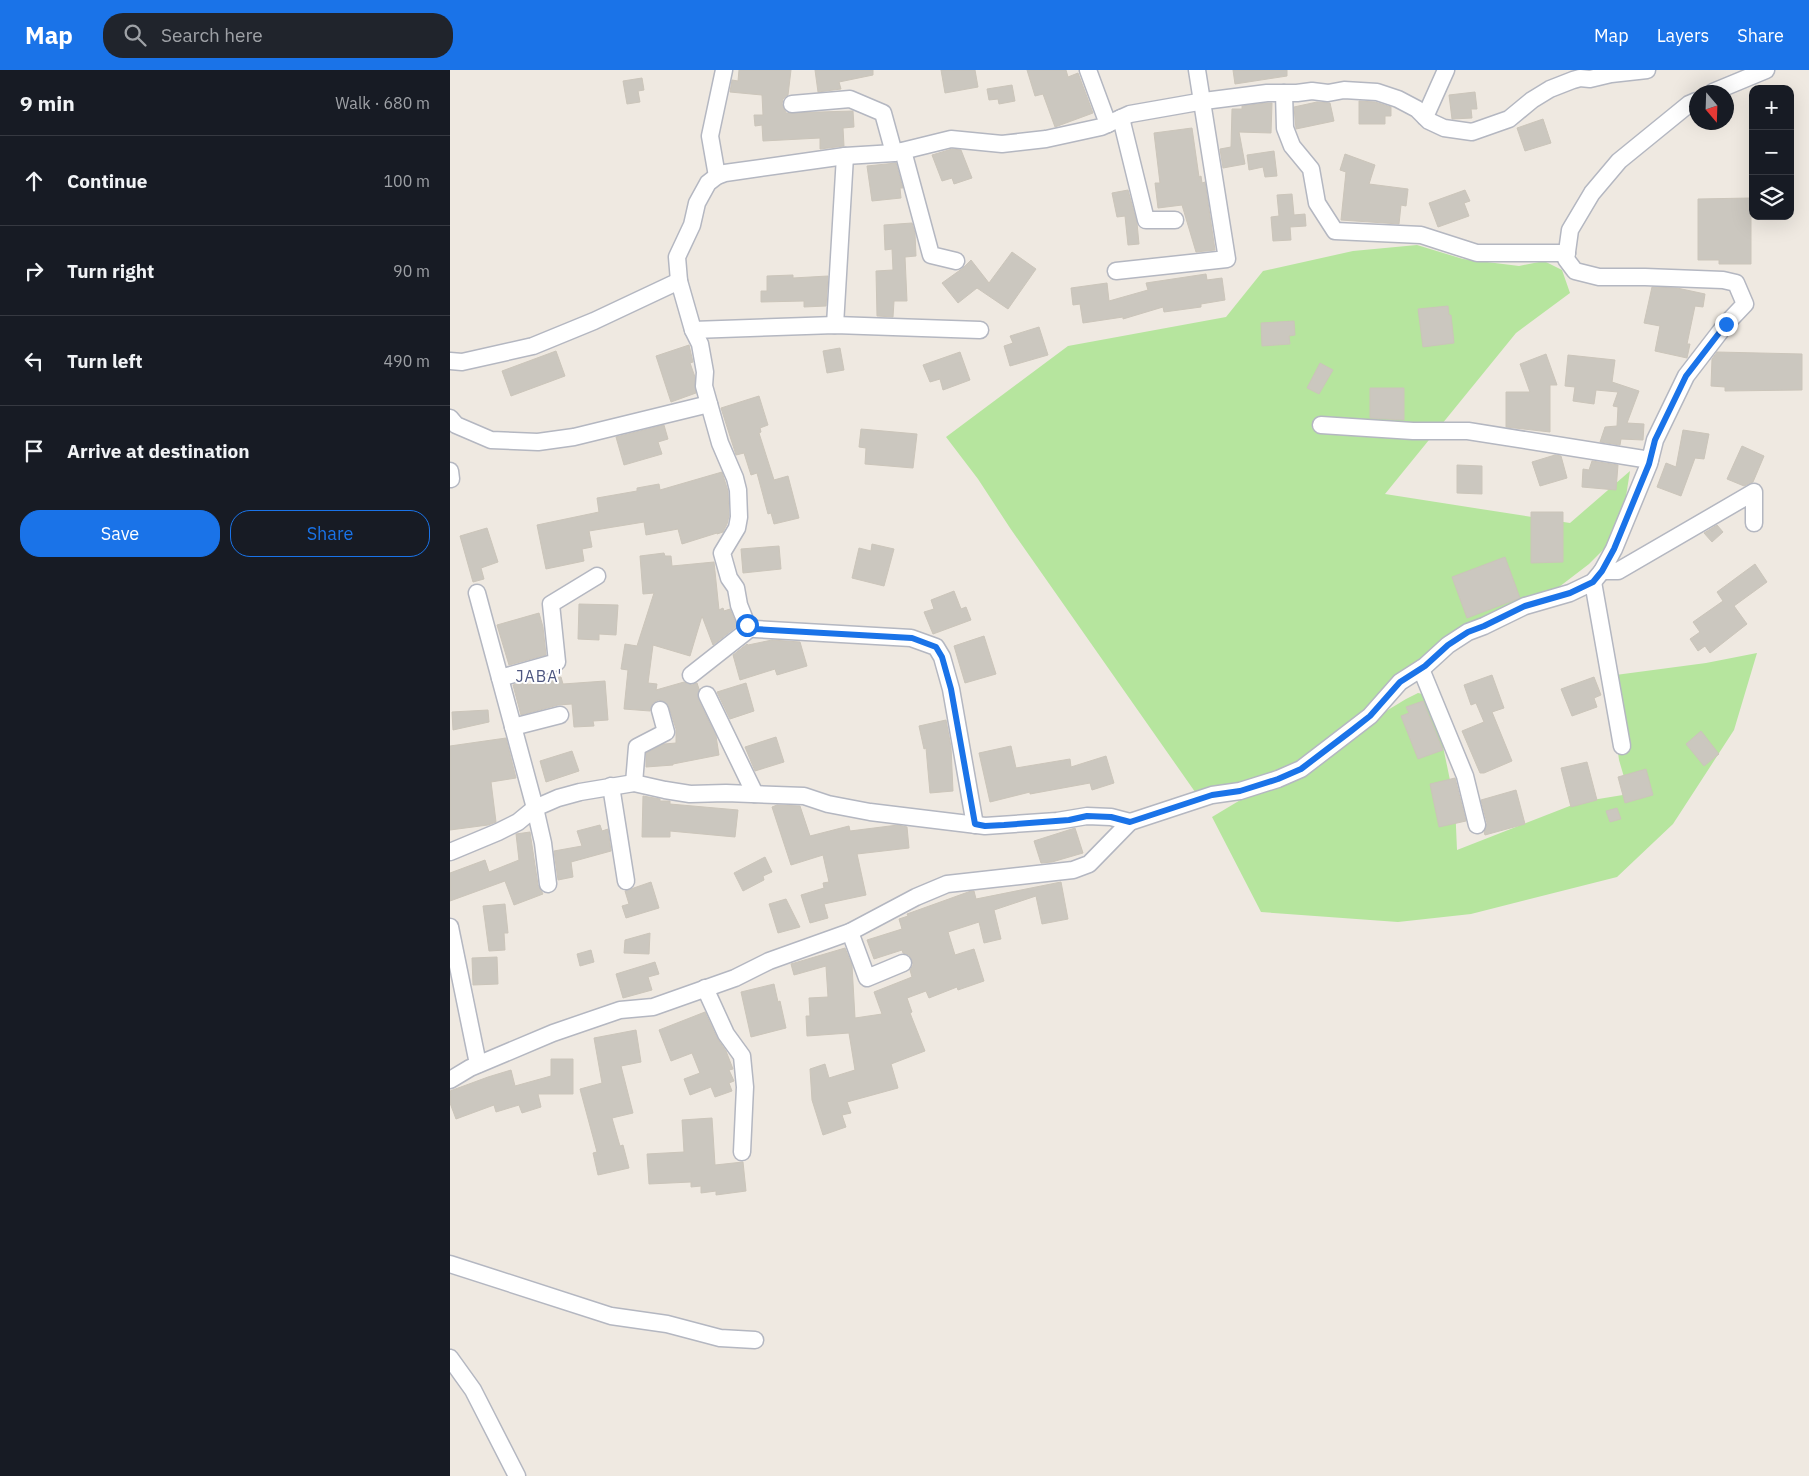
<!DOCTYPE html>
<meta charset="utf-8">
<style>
:root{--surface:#171b24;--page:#20242c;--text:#f1f3f6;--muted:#9ea1a6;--line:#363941;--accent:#1a73e8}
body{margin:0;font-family:"IBM Plex Sans",sans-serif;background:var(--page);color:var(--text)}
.controls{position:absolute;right:15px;top:15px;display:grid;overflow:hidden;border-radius:10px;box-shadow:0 5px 20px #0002}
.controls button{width:45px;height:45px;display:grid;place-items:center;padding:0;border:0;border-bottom:1px solid var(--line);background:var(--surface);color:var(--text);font:25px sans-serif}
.compass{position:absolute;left:1239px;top:15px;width:45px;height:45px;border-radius:50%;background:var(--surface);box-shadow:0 5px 20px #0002;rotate:161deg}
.stop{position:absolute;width:15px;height:15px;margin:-11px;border:4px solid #1a73e8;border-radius:50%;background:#fff}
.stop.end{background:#1a73e8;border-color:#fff;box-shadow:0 1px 5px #0008}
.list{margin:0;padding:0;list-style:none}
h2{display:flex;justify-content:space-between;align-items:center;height:65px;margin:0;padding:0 20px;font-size:21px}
h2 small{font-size:16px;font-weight:400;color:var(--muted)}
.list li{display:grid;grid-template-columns:32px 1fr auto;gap:15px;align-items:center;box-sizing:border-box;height:90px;padding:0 20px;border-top:1px solid var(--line)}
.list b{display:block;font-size:19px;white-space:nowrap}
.list em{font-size:16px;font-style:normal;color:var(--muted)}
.actions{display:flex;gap:10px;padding:15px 20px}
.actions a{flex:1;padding:11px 0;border:1px solid var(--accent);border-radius:20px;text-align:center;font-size:18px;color:var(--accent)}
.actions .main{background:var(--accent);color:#fff}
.icon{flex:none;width:28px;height:28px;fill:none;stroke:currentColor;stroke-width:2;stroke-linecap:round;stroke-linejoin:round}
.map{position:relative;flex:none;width:1359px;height:1406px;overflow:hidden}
header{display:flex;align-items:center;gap:30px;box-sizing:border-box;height:70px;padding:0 25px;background:var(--accent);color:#fff}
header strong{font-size:24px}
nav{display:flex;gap:28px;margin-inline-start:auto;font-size:18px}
.search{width:350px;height:45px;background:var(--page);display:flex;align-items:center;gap:12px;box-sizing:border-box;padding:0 18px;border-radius:20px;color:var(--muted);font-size:19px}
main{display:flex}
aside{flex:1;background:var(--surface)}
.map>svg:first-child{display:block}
</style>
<header>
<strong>Map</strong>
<div class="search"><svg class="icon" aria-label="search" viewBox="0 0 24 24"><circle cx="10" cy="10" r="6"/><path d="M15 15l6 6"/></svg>Search here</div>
<nav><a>Map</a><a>Layers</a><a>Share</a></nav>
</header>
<main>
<aside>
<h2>9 min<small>Walk · 680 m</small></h2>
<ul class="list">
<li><svg class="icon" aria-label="ahead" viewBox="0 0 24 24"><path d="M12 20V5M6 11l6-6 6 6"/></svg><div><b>Continue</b></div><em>100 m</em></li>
<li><svg class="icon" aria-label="right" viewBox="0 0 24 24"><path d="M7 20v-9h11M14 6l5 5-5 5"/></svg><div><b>Turn right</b></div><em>90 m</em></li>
<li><svg class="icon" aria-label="left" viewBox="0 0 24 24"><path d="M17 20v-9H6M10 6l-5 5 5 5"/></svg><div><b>Turn left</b></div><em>490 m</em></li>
<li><svg class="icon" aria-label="arrive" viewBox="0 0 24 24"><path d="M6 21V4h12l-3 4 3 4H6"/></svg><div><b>Arrive at destination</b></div></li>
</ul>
<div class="actions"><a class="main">Save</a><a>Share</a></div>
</aside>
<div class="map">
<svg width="1359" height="1406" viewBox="0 0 1359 1406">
<rect width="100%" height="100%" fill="#efe9e1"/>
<polygon fill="#b6e59e" points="967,175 1013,189 1069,196 1094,191 1112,200 1120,223 1066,263 935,424 1120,453 1180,401 1174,439 1161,472 1139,494 1092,530 1018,562 890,669 956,629 968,623 978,625 991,667 1005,734 1007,780 1130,732 1179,724 1169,690 1158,606 1256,593 1307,583 1284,660 1223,754 1167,807 1021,844 948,852 811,842 762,747 822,711 750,729 560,458 528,409 496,367 618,276 776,247 813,201 903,181"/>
<g fill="#cbc7bf" stroke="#cbc5ba">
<polygon points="289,0 341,0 338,25 333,29 332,34 336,43 403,41 404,57 393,58 394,76 370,79 370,68 313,71 312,55 305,56 304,45 313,45 312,25 280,22 282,10 288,11"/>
<polygon points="365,0 423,0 423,5 389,12 391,19 368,22"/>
<polygon points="491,0 525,0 528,17 495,23"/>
<polygon points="577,0 616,0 618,7 628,3 643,43 605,57 593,24 585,26"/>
<polygon points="783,0 837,0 837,6 785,14"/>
<polygon points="192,8 194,20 188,21 190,32 177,34 173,11"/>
<polygon points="562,15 565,31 549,34 548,29 539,30 537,19"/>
<polygon points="1025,22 1027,39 1021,39 1022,48 1002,49 999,25"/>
<polygon points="909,31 925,32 941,37 941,46 935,46 935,54 909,54"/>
<polygon points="867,32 880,33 884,51 846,59 844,37"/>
<polygon points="816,33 822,33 821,63 789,62 795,94 773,98 770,79 781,77 782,39 792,39 792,36"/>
<polygon points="1093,49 1101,73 1075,81 1067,58"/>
<polygon points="742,58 749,107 751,106 752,113 755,112 765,180 746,182 732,135 708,138 705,113 710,113 704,63"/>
<polygon points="502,79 511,80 522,108 504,114 502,108 492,111 482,85"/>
<polygon points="824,81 827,106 815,107 813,97 799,100 797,85"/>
<polygon points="895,84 925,95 919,114 958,119 956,136 951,135 949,154 891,150 896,102 890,100"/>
<polygon points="446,93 453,118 450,118 451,128 422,131 417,96"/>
<polygon points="678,120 687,153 689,174 678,175 675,146 667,147 662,123"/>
<polygon points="1015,120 1020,131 1014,133 1019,146 988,157 979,133"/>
<polygon points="842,124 844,145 855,144 856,156 840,157 841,170 823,171 821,147 829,146 827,125"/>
<polygon points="1301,128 1301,194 1269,194 1269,190 1248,190 1248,129"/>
<polygon points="462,153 465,163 466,186 455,187 457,231 444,231 443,247 427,246 426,201 443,200 442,179 435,180 434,155"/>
<polygon points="562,182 586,199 558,239 527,218 508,233 492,213 513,198 521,190 539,213"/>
<polygon points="756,204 757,210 772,208 775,230 751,234 751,237 714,242 713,237 673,249 673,247 633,253 630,234 623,235 621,218 657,213 659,231 698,220 696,213"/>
<polygon points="343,205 343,208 378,206 376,236 354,237 354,231 311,232 311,221 317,221 317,206"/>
<polygon points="1202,217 1227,218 1255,224 1253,237 1245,236 1237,274 1240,274 1237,288 1205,281 1210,256 1194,253"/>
<polygon points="998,236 999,245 1001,245 1004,273 973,277 968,239"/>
<polygon points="844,251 845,265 839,266 840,274 812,276 811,253"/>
<polygon points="589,257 598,285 560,296 554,276 563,273 560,266"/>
<polygon points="239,275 243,292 240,293 245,307 246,323 221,332 206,286"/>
<polygon points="390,278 394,300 377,303 373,281"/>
<polygon points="106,281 115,306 61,326 52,301"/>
<polygon points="510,282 520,310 493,320 490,309 480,312 473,295"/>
<polygon points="1267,282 1352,284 1352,320 1275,321 1275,317 1261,316 1262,289"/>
<polygon points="1096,284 1107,315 1100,315 1100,362 1056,357 1056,322 1080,322 1070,294"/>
<polygon points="1118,285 1165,290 1162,312 1189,321 1177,353 1194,354 1193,370 1171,369 1170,375 1150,372 1155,357 1167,356 1168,337 1163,336 1168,322 1146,320 1144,334 1123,331 1125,317 1115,316"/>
<polygon points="870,293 883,300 869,324 857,318"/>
<polygon points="920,318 954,318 954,350 920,348"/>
<polygon points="309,326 318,355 310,358 311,362 309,363 324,410 338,406 349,448 324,454 321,443 318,444 307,403 301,405 294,383 286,385 271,338"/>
<polygon points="214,355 218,369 208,372 212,384 174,395 166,367"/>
<polygon points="411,359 467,364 463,398 415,394 416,378 409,377"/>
<polygon points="1233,360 1259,364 1254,389 1245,388 1231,426 1207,417 1216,393 1226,397"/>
<polygon points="1292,376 1314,386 1303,412 1294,416 1277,409"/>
<polygon points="1105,385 1111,386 1117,408 1090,416 1082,392"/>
<polygon points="1142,391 1168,395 1166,420 1132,417 1133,399 1139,400"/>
<polygon points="1007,395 1032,396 1032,424 1007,423"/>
<polygon points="272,402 278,421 279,446 277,454 273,462 267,464 267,463 232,474 228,459 196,465 194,452 139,461 142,477 132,479 134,491 96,499 87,455 149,442 147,428 187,421 187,418 209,414 210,420"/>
<polygon points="1081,442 1113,442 1113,492 1081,493"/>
<polygon points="1267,455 1273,462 1262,472 1254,463"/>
<polygon points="37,458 48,492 31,498 34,509 23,512 10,466"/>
<polygon points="422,474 444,479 434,516 402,508 409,478 421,481"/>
<polygon points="329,476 331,499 293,503 291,479"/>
<polygon points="214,483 215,486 221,486 222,496 264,492 269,540 273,538 274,541 280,539 287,556 263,575 252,546 240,586 203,575 198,613 207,614 206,620 234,612 242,615 247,613 249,619 248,629 266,666 269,685 223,694 223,695 196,697 196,683 214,674 226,673 226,659 219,637 213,631 208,630 203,633 200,641 174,639 178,600 171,599 175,574 187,576 204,523 193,524 190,486"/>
<polygon points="1055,487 1070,528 1017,548 1002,507"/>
<polygon points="1305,494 1317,512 1284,536 1297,554 1260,583 1255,576 1248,581 1240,569 1250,562 1243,552 1273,531 1267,522"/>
<polygon points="504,521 511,539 516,537 521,550 483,564 474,542 484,539 481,530"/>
<polygon points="129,534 168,535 166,565 149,564 149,570 128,569"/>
<polygon points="89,543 93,557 96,585 59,595 47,555"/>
<polygon points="534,566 546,604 515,613 504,576"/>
<polygon points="322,570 350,572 357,596 327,605 325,599 290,610 283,585 297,574 298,575"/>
<polygon points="1042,605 1054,638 1042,642 1062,691 1034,703 1030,703 1012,661 1034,652 1026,633 1021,635 1014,615"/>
<polygon points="111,607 113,614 155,611 158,650 143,651 144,656 124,657 122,634 108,635 71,645 63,615 77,611 78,615"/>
<polygon points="1144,607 1151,625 1144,628 1147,637 1122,646 1111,619"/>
<polygon points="296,613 304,641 280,649 267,622"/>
<polygon points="973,631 993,680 968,689 951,646 959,643 956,637"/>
<polygon points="38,640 39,652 3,660 2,642"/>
<polygon points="496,650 501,677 503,721 480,723 476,678 474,679 469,656"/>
<polygon points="1251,661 1269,684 1254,696 1236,674"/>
<polygon points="326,667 334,692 305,701 295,677"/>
<polygon points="56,668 66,708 41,712 46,752 38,755 0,760 0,676"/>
<polygon points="561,676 566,698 620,689 621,697 656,686 664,713 642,720 640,713 580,724 580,722 540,732 529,683"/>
<polygon points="122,681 129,701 96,712 90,691"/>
<polygon points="1137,692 1147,730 1121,737 1111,698"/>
<polygon points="1196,699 1203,725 1175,733 1168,707"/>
<polygon points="1005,708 1016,751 989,757 980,714"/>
<polygon points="1066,720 1075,754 1035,765 1034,762 1037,753 1031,730"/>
<polygon points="193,726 210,729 210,731 220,731 220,734 288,740 285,767 220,761 220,767 192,767"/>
<polygon points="327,735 350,736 360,766 399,756 400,761 448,755 457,757 459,778 407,784 416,825 374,834 378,848 360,853 351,825 374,818 373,813 379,812 373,785 341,795 322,737"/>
<polygon points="1167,738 1171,749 1160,752 1156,741"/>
<polygon points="150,755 152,761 158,759 161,781 121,792 123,807 108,810 104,781 132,776 127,761"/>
<polygon points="625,758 633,783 602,792 591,793 584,771"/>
<polygon points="80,762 88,815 93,824 64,835 55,811 0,831 0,803 35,790 39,802 69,790 66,764"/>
<polygon points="315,787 322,802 313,806 314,810 293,821 284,803"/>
<polygon points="201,812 209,838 176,848 172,836 179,834 175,821"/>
<polygon points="611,812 618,849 592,854 586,826 544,840 551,869 534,873 529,852 498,862 505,885 524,879 534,911 508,920 507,917 479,928 476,921 457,928 462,942 460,943 475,981 441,994 448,1018 397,1032 401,1043 392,1045 396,1057 373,1065 362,1030 360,999 375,994 379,1008 405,1000 399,963 357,966 356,946 360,946 359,928 378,927 376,896 344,905 341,894 395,878 402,895 405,948 432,944 424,922 462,907 460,900 463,895 462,890 459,885 453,883 452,880 424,889 417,870 452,859 449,849 458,846 457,844 521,821 524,821 526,829"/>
<polygon points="336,829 350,857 328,863 319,834"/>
<polygon points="55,834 58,863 54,863 55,880 39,881 33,836"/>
<polygon points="200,863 199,884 174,883 175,870"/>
<polygon points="141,880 144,892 130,896 127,884"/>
<polygon points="47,887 48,914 23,915 22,888"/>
<polygon points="205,892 209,904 198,907 202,920 173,928 166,904"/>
<polygon points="324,914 328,932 330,931 336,958 301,967 291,922"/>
<polygon points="255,942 267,968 276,981 283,999 279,1000 284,1011 279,1013 282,1021 265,1027 261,1017 240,1025 234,1009 250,1003 242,983 221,991 209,960"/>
<polygon points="186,960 191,992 171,996 183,1043 162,1048 170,1076 173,1075 179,1098 148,1105 143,1083 147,1082 130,1019 152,1013 144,968"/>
<polygon points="101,989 123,989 123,1024 88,1024 91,1037 72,1043 69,1035 46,1042 44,1035 6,1049 0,1033 0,1021 38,1007 61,1000 65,1016 101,1006"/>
<polygon points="262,1048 265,1095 293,1092 296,1121 266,1125 266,1121 251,1123 251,1116 241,1117 241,1112 199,1114 197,1084 234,1082 232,1050"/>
</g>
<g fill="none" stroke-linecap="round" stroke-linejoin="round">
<g stroke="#b4b7c1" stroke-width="19">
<g id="minor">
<polyline points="638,0 658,54"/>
<polyline points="1263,22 1316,0"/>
<polyline points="834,23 835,58 842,76 861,99 867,133 885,161 971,165 1027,183 1117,183"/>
<polyline points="342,34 400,29 433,43 444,83"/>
<polyline points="975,47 996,0"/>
<polyline points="671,48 696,150 725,150"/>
<polyline points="453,81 481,185 506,191"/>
<polyline points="267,106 260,66 274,0"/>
<polyline points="666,201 777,189 747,0"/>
<polyline points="385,255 395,86"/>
<polyline points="243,260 385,255 530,260"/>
<polyline points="0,291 12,292 83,276 144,251 229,211"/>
<polyline points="0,348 6,355 41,370 88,372 124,367 259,334"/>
<polyline points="871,355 963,361 1018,361 1200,390"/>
<polyline points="0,401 1,409"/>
<polyline points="1152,501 1168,501 1304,422 1304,453"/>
<polyline points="1143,512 1172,676"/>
<polyline points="27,523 85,738 93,773 98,814"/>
<polyline points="971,599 1015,706 1027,755"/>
<polyline points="241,605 302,557"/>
<polyline points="50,608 107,592 101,534 147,506"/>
<polyline points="257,625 305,724"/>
<polyline points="63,657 110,645"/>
<polyline points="184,713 187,677 216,662 210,640"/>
<polyline points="161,716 176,811"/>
<polyline points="525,755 501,619 492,587 486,577 461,568 305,559 297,555 289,535 286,518 279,508 272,483 287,458 289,447 288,420 285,408 270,373 254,316 255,302 250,274 243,260 229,211 227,187 242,155 247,133 258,113 267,106 275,103 395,86 444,83 501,69 552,74 596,69 651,57 680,44 754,31 817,23 847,23 862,21 878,23 894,20 927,22 948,29 967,39 979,51 994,58 1022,62 1059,49 1082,30 1100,19 1123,10 1130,8 1140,9 1161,4 1197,0"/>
<polyline points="0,782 48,762 68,752 85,738 108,728 130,722 184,713 215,720 240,724 276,723 354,726 378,734 420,742 535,756 607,751 637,746 661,747 680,752"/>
<polyline points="0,857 28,994"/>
<polyline points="400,862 417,908 453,893"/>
<polyline points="255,918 276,964 292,986 295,1017 292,1082"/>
<polyline points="0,1010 20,998 103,963 170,940 203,937 285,908 319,891 400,862 466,827 497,814 623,800 639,794 680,752 762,725 790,721 828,709 851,699 920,646 950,612 975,596 998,575 1018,562 1034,556 1075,536 1120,523 1143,512 1152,501 1164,479 1199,394 1205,370 1236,306 1276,254 1295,234 1286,213 1273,210 1195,207 1149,207 1125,201 1116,189 1120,160 1142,123 1169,91 1239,34 1246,31"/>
<polyline points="0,1194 161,1246 217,1254 270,1268 305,1270"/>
<polyline points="0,1288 23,1320 67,1406"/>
</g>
</g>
<use href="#minor" stroke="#fff" stroke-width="16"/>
</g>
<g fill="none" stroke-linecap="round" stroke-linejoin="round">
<polyline stroke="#1a73e8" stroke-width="6" points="297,555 305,559 462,568 486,577 492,587 501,619 525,754 535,756 554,755 619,750 637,746 661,747 680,752 762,725 790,721 828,709 851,699 901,661 920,646 950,612 975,596 998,575 1018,562 1034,556 1075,536 1120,523 1143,512 1152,501 1164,479 1199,394 1205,370 1236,306 1276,254"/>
</g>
<g text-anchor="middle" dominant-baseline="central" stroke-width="4" stroke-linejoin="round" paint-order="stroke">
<g font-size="16" letter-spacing="1" fill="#4d5680" stroke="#fff">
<text x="89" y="606">JABA'</text>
</g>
</g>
</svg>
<div class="controls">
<button>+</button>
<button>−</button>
<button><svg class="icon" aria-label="layers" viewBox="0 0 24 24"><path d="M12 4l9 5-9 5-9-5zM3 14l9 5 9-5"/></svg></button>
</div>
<svg class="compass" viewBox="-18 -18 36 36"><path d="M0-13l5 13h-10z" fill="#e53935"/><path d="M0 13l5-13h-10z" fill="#9ea1a6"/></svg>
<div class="stop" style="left:297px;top:555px"></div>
<div class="stop end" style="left:1276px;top:254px"></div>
</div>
</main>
